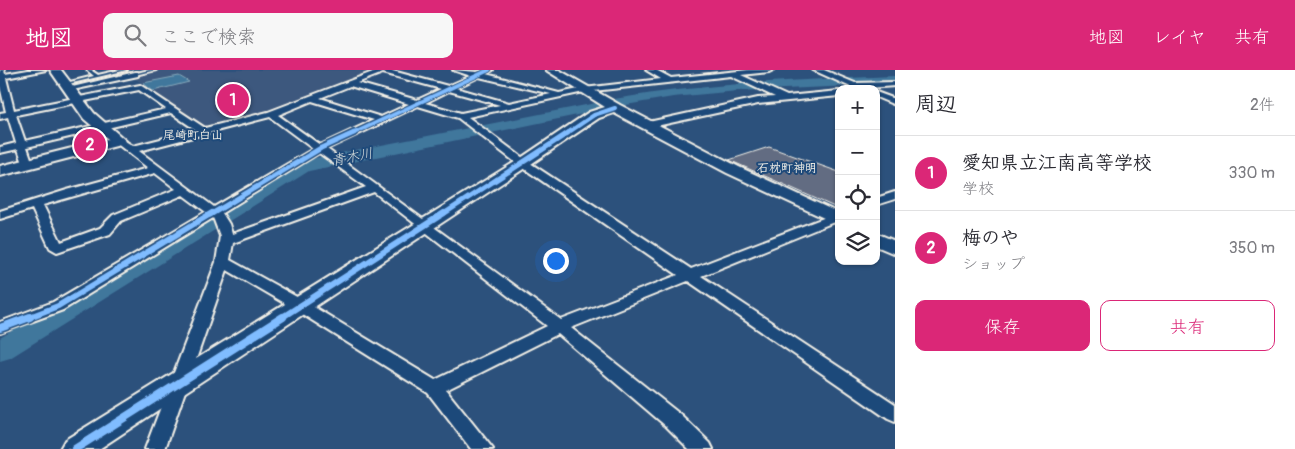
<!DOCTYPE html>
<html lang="ja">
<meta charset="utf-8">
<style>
:root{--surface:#fff;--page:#f7f7f7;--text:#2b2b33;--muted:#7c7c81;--line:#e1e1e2;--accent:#db2777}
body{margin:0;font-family:Pangolin,"Klee One",sans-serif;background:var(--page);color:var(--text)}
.controls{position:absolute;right:15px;top:15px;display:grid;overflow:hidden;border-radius:10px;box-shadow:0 1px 4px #0004}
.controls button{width:45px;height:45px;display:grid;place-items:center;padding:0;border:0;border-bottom:1px solid var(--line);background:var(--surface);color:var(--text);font:25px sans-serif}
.you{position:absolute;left:555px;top:190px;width:18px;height:18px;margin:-12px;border:4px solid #fff;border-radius:50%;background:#1a73e8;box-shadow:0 0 0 8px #1a73e833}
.badge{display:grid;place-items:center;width:32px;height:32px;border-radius:50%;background:var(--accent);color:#fff;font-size:16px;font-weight:700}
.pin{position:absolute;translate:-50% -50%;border:2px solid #fff;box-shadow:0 1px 5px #0006}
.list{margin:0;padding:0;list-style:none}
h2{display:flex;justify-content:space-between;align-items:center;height:65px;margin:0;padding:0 20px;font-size:21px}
h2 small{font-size:16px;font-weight:400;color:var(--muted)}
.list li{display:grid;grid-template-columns:32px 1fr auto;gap:15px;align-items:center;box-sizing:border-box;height:75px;padding:0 20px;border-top:1px solid var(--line)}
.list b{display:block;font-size:19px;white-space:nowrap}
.list p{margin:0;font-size:16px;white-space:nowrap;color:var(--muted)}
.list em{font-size:16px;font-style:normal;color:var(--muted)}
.actions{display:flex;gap:10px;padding:15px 20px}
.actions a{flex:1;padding:11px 0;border:1px solid var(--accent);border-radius:10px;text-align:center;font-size:18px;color:var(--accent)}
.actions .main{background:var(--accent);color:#fff}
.icon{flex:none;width:28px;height:28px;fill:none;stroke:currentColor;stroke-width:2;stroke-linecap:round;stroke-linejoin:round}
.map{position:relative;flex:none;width:895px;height:379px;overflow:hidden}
header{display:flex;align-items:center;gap:30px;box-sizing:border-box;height:70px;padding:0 25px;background:var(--accent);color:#fff}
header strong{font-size:24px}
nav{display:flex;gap:28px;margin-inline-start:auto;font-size:18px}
.search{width:350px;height:45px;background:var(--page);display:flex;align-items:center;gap:12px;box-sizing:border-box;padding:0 18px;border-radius:10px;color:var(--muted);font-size:19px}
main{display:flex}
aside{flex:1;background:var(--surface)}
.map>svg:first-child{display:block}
</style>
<header>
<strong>地図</strong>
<div class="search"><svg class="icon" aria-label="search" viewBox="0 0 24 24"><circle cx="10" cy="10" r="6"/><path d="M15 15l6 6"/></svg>ここで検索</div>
<nav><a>地図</a><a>レイヤ</a><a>共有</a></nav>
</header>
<main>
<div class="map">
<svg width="895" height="379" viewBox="0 0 895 379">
<rect width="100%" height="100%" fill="#2c517c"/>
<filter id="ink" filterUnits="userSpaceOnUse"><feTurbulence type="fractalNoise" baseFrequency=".02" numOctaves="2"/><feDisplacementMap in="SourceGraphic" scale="10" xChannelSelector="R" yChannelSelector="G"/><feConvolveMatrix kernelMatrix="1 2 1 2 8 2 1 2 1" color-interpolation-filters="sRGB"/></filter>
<g filter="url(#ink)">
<polygon fill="#3c597e" points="139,0 381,0 271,40 209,58 203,57 133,7 77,19 74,16"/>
<polygon fill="#40779c" stroke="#88a8ba" points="179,6 189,12 153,21 143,13"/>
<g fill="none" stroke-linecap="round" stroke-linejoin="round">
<g fill="#40779c" fill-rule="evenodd">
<path d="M895 6V14L738 21 673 27 614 37 607 33 614 29C708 13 800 10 895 6Z"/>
<polygon points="601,32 606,33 608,36 606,39 309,101 10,288 0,291 0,268 297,93 320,87"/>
</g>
</g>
<polygon fill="#626c82" stroke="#f4f1e8" points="769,77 839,102 839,139 729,90"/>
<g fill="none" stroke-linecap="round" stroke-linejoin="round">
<g stroke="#f4f1e8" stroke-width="4">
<g id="lane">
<polygon points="87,0 93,0 92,1 98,5 120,0 127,0 64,15 62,14 94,6"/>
<polygon points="149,0 156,0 135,5 133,4"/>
</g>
</g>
<g stroke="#f4f1e8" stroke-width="4">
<g id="street">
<path d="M0 0H4L5 4 28 0H46L6 8 14 40 140 15 205 58 268 42 378 0H389L448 16 471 6 453 0 477 2 483 0H493L486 4 559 23 584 18 661 9 646 0H656L671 8 748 0H773L769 2 741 5 787 26 839 21V26L758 34 647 58 644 57V53L758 28 775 27 731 6 584 22 468 47 527 91 691 199 839 142V150L701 206 895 334V352L888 349 688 211 571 258 681 345 710 373 713 379H689L667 357 558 264 446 320 493 379H471L428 323 294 239 227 200 165 379H145L216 192 220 166 214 150 213 148 63 240 0 263V252L53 232 206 142 183 125 121 151 110 164 57 182 50 178 32 139 0 149V141L67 120 148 98 116 73V69H122L133 76 196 60 171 43 27 77 33 94 32 96H24L18 79 0 83V77L16 73 8 47 0 49V43L6 42 0 16ZM383 3 441 19 417 30 357 13ZM479 7 551 24 509 33 456 18ZM350 16 409 34 381 47 320 28ZM139 20 166 39 25 71 16 45ZM449 21 500 35 461 43 425 33ZM312 31 374 50 320 75 278 45ZM418 36 458 48 519 95 678 205 561 250 327 79ZM270 47 313 79 214 137 139 81ZM319 83 366 117 232 164 229 154 222 143ZM155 103 176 119 113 145 100 158 61 172 43 135ZM374 122 547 256 435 310 304 231 230 190 233 173Z"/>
<polygon points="813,0 824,0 855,13 895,12 895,16 855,19"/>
<polygon points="135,2 138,2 138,6 68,21 64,19"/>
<polygon points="876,22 895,29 895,35 876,27"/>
<polygon points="895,122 895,129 876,135 876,128"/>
</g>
</g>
<g stroke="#f4f1e8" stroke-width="4">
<g id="secondary">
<polygon points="50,0 61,0 94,43 126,71 124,74 0,106 0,96 108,69 84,49"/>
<polygon points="546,0 559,0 620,35 739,97 839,143 839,155 727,103 614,43 599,48 528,96 99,379 60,379 65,370 518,90 589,42 605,37"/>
<polygon points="876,163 895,171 895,184 876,176"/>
</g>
</g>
<use href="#lane" fill="#1f4a7a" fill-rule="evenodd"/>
<use href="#street" fill="#1f4a7a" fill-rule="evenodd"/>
<use href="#secondary" fill="#1f4a7a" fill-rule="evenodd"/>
<g stroke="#1f4a7a" stroke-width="5.5">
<g id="cycleway-far3">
<polyline points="352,64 489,0"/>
<polyline points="566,64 594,45 615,38"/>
</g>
</g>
<g stroke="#1f4a7a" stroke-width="8">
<g id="cycleway-far2">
<polyline points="210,145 321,78 354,63"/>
<polyline points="442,145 568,63"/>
</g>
</g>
<g stroke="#1f4a7a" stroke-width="9">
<g id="cycleway-far1">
<polyline points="27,248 58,236 212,143"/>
<polyline points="281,248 444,143"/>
</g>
</g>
<g stroke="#1f4a7a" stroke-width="11">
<g id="cycleway">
<polyline points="0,258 30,247"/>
<polyline points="75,379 283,247"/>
</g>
</g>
<use href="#cycleway-far3" stroke="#80bcff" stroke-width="4"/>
<use href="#cycleway-far2" stroke="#80bcff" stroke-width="5"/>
<use href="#cycleway-far1" stroke="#80bcff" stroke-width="6"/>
<use href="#cycleway" stroke="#80bcff" stroke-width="8"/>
</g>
</g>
<g text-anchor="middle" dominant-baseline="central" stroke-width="4" stroke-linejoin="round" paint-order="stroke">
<g font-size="12" font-weight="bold" fill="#f4f1e8" stroke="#1f4a7a">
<text x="193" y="65">尾崎町白山</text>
<text x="787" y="98">石枕町神明</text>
</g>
<g font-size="14" font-style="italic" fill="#d9dfdd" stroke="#1f4a7a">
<text transform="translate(352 87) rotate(-11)">青木川</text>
</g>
</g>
</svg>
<div class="controls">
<button>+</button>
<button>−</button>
<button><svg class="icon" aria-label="locate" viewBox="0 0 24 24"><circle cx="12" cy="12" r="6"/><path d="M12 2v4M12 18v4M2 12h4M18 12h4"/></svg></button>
<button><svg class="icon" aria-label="layers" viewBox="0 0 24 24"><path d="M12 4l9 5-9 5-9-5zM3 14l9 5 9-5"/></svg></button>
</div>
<div class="you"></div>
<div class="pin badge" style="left:233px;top:30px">1</div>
<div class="pin badge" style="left:90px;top:75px">2</div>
</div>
<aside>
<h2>周辺<small>2件</small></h2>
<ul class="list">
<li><span class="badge">1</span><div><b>愛知県立江南高等学校</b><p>学校</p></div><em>330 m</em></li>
<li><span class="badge">2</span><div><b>梅のや</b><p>ショップ</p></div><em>350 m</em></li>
</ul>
<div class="actions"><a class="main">保存</a><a>共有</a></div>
</aside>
</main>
